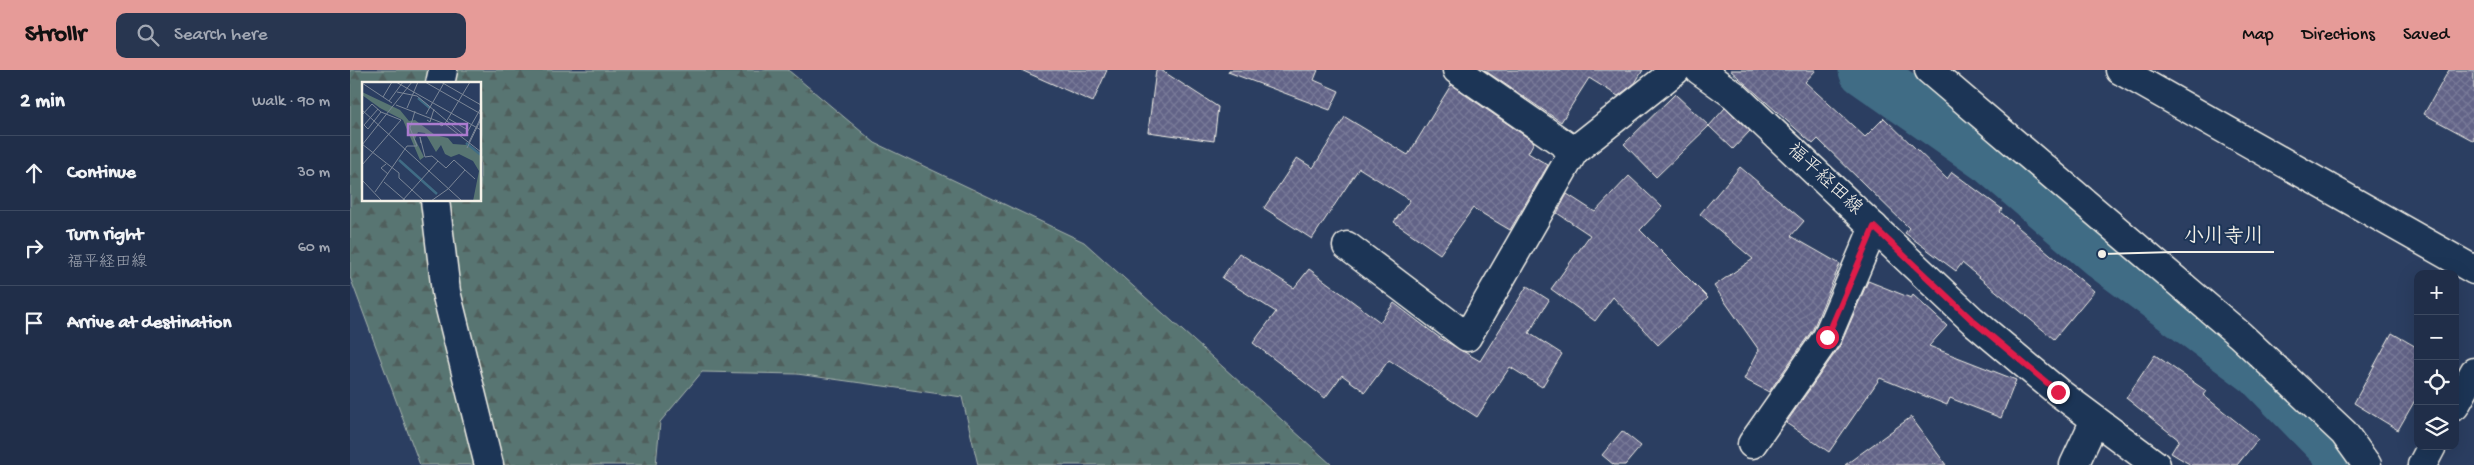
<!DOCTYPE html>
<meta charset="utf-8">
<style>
:root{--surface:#202e49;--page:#283650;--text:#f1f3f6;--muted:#a2a8b4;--line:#3d4a61;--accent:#e69b98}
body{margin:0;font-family:"Gochi Hand","Klee One",sans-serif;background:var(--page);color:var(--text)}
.controls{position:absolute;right:15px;bottom:15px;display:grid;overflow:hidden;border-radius:10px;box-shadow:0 5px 20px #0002}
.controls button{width:45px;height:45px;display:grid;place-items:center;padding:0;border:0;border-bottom:1px solid var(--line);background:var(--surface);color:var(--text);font:25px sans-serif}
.stop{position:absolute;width:15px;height:15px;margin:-11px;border:4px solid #e11d48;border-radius:50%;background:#fff}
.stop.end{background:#e11d48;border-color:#fff;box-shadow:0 1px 5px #0008}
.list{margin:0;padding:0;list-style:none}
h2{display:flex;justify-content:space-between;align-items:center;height:65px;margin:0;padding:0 20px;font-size:21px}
h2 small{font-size:16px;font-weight:400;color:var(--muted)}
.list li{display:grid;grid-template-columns:32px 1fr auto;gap:15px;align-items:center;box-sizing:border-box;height:75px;padding:0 20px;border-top:1px solid var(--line)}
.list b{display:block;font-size:19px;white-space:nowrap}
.list p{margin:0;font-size:16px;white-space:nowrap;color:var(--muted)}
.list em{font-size:16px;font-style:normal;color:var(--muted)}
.icon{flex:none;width:28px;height:28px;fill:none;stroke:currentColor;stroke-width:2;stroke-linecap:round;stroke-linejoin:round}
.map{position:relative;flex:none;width:2124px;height:395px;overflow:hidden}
header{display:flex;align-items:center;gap:30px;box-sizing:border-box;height:70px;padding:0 25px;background:var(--accent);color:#111}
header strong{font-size:24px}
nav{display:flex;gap:28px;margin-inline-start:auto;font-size:18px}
.search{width:350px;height:45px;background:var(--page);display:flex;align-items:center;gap:12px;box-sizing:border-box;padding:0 18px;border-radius:10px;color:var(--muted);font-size:19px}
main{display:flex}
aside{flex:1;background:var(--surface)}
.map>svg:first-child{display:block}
</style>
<header>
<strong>Strollr</strong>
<div class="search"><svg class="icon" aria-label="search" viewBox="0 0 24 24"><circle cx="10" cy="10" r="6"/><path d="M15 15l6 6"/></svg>Search here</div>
<nav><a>Map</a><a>Directions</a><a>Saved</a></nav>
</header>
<main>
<aside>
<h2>2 min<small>Walk · 90 m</small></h2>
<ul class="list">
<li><svg class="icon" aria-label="ahead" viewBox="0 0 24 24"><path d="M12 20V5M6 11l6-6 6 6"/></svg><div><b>Continue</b></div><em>30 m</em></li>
<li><svg class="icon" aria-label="right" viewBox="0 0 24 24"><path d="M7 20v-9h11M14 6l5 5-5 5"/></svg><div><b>Turn right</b><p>福平経田線</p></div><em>60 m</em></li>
<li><svg class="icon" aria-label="arrive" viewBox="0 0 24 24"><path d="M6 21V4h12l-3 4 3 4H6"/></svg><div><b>Arrive at destination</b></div></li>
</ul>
</aside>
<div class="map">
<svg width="2124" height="395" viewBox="0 0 2124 395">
<defs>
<pattern id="forest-firs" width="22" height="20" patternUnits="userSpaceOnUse" patternTransform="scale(1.25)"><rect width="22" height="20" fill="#587572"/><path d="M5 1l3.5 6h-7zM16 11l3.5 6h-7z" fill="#505e5c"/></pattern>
<pattern id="building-cross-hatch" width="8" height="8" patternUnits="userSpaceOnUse" patternTransform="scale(1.25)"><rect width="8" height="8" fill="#626387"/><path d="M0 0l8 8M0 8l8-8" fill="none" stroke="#797a98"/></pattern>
</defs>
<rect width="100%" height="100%" fill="#2b3e61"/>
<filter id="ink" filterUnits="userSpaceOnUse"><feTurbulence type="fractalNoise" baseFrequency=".02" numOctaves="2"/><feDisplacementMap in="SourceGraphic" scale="10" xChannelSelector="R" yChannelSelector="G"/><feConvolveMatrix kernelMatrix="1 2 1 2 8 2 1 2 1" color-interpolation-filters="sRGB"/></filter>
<g filter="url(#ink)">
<path fill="url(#forest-firs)" stroke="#a6b3ad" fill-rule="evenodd" d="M0 0H438L525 73 734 172 982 395H628L612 327 447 304 352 302 310 352 306 395H70L0 207ZM14 14H130V130H14Z"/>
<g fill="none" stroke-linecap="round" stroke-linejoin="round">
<polyline stroke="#406c85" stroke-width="51" points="1514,0 1641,89 1752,184 1909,301 2001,395"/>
</g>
<g fill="url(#building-cross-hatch)" stroke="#f4f1e8">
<polygon points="671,0 757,0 743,32"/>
<polygon points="806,0 811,0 868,37 864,71 798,62"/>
<polygon points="879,0 968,0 964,10 989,21 980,40 878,2"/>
<polygon points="1134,0 1293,0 1285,13 1268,26 1239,8 1211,52"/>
<polygon points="1380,0 1466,0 1455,12 1515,67 1534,48 1597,109 1602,102 1652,139 1650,142 1744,221 1704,269 1612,193 1606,201 1555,163 1559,158 1468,69 1463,74"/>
<polygon points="2099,0 2124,0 2124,71 2074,44"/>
<polygon points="1101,15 1184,72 1178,83 1198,95 1160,160 1123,138 1090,184 1044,152 1060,130 1009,98 962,169 914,138 947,88 963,98 995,47 1058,85"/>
<polygon points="1325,24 1359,56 1306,107 1274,74"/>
<polygon points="1375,38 1400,61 1383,79 1359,56"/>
<polygon points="1390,97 1454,151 1441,166 1490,194 1463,259 1419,322 1394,309 1409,280 1364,216 1403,189 1350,144"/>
<polygon points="1279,106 1312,137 1290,160 1358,228 1308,275 1263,227 1245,251 1201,219 1240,165 1207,143 1217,124 1245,142"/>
<polygon points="889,183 944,218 959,199 1030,252 1044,233 1090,268 1130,291 1177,216 1199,230 1179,263 1212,284 1192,317 1160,297 1127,347 1039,290 1015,322 992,305 975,328 903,273 926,242 872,208"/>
<polygon points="1518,211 1561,228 1563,225 1597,256 1579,276 1666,310 1651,348 1600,328 1597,335 1530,308 1479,382 1436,353 1490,276"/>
<polygon points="2042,263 2068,278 2068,325 2048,360 2004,333"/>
<polygon points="1805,285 1856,321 1853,325 1908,369 1887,395 1841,395 1821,383 1829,370 1776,328"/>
<polygon points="1561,347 1596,395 1495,395"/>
<polygon points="1272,361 1291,376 1275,395 1264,395 1252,385"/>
</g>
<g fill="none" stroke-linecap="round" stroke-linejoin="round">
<g stroke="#f4f1e8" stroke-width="31">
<g id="street">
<polyline points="1107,0 1224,81 1326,0"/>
<polyline points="1579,0 1890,265 1994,363 2017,395"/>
<polyline points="1770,0 2124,200"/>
<polyline points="90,14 93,0"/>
<polyline points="85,130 96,222 139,395"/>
<polyline points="997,176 1117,267 1224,81"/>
<polyline points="2105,336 2124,302"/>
<polyline points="1402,374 1477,267 1524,157"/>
<polyline points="1724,395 1745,350"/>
<polyline points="2072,395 2082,376"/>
</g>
</g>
<g stroke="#f4f1e8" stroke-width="31">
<polyline id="secondary" points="1349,0 1384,25 1622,250 1708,322 1806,395"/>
</g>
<use href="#street" stroke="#1d3557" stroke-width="28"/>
<use href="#secondary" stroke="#1d3557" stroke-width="28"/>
</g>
</g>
<g fill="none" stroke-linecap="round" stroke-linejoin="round" filter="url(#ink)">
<polyline stroke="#e11d48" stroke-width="6" points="1477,267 1524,157 1622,250 1708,322"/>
</g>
<g text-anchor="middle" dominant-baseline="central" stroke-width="4" stroke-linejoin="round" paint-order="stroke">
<g font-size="19" fill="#f4f1e8" stroke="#1d3557">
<text transform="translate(1474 110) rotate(43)">福平経田線</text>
</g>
</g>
<g transform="translate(12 12)">
<rect width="119" height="119" fill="#2b3e61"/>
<path d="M0 10 38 28 47 39 53 38 73 53 86 56 91 62 105 63 118 72V119H111L117 89 111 79 97 72 89 75 83 72 79 63 74 70 63 51 56 50 53 57 62 75 58 78 41 38 18 26 0 13Z" fill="#587572"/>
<path fill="none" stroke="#406c85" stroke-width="2.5" d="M56 16 68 26M104 61 119 73M37 78 75 112"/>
<path fill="none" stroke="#7b8697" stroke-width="1" d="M34 0 119 48M63 0 119 32M79 0 119 23M0 1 30 21M35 10 55 14 103 54M21 15 30 0M27 19 41 0M34 23 83 42 119 70M45 26 56 0M16 27 2 43 6 47 19 30M0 28 100 119M64 32 82 1M0 33 10 22 19 30 39 38 0 83M87 37 106 48M65 38 68 40 72 27M75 41 80 44 84 40 108 0M103 54 119 26M107 60 119 35M59 61 58 55 63 75 70 74 76 79M0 62 37 91V96L62 119M0 63 50 0M105 66 119 37M24 82 19 86 26 92M0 98 20 119M22 100 44 119M13 110 45 64H55L48 46 53 29M40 119 76 79 84 86 92 78 113 97M69 119 86 107 103 88"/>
<path fill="#ab7bcf" fill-opacity="0.15" stroke="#ab7bcf" stroke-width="2.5" d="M46 42H105V53H46Z"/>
<rect width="119" height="119" fill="none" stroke="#f4f1e8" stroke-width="2.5"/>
</g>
<path fill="none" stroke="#f4f1e8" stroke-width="2" d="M1752 184L1824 182H1924"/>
<circle fill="#f4f1e8" stroke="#1d3557" stroke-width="2" cx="1752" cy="184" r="5"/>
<g font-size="20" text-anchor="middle" font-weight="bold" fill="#f4f1e8" stroke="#1d3557" stroke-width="4" stroke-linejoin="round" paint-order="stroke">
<text x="1874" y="172">小川寺川</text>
</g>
</svg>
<div class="controls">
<button>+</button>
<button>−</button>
<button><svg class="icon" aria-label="locate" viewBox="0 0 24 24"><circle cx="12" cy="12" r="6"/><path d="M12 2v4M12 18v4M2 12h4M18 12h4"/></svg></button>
<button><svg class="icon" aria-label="layers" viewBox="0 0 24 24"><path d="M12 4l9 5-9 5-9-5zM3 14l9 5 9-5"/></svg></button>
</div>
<div class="stop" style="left:1477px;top:267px"></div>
<div class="stop end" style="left:1708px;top:322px"></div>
</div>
</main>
